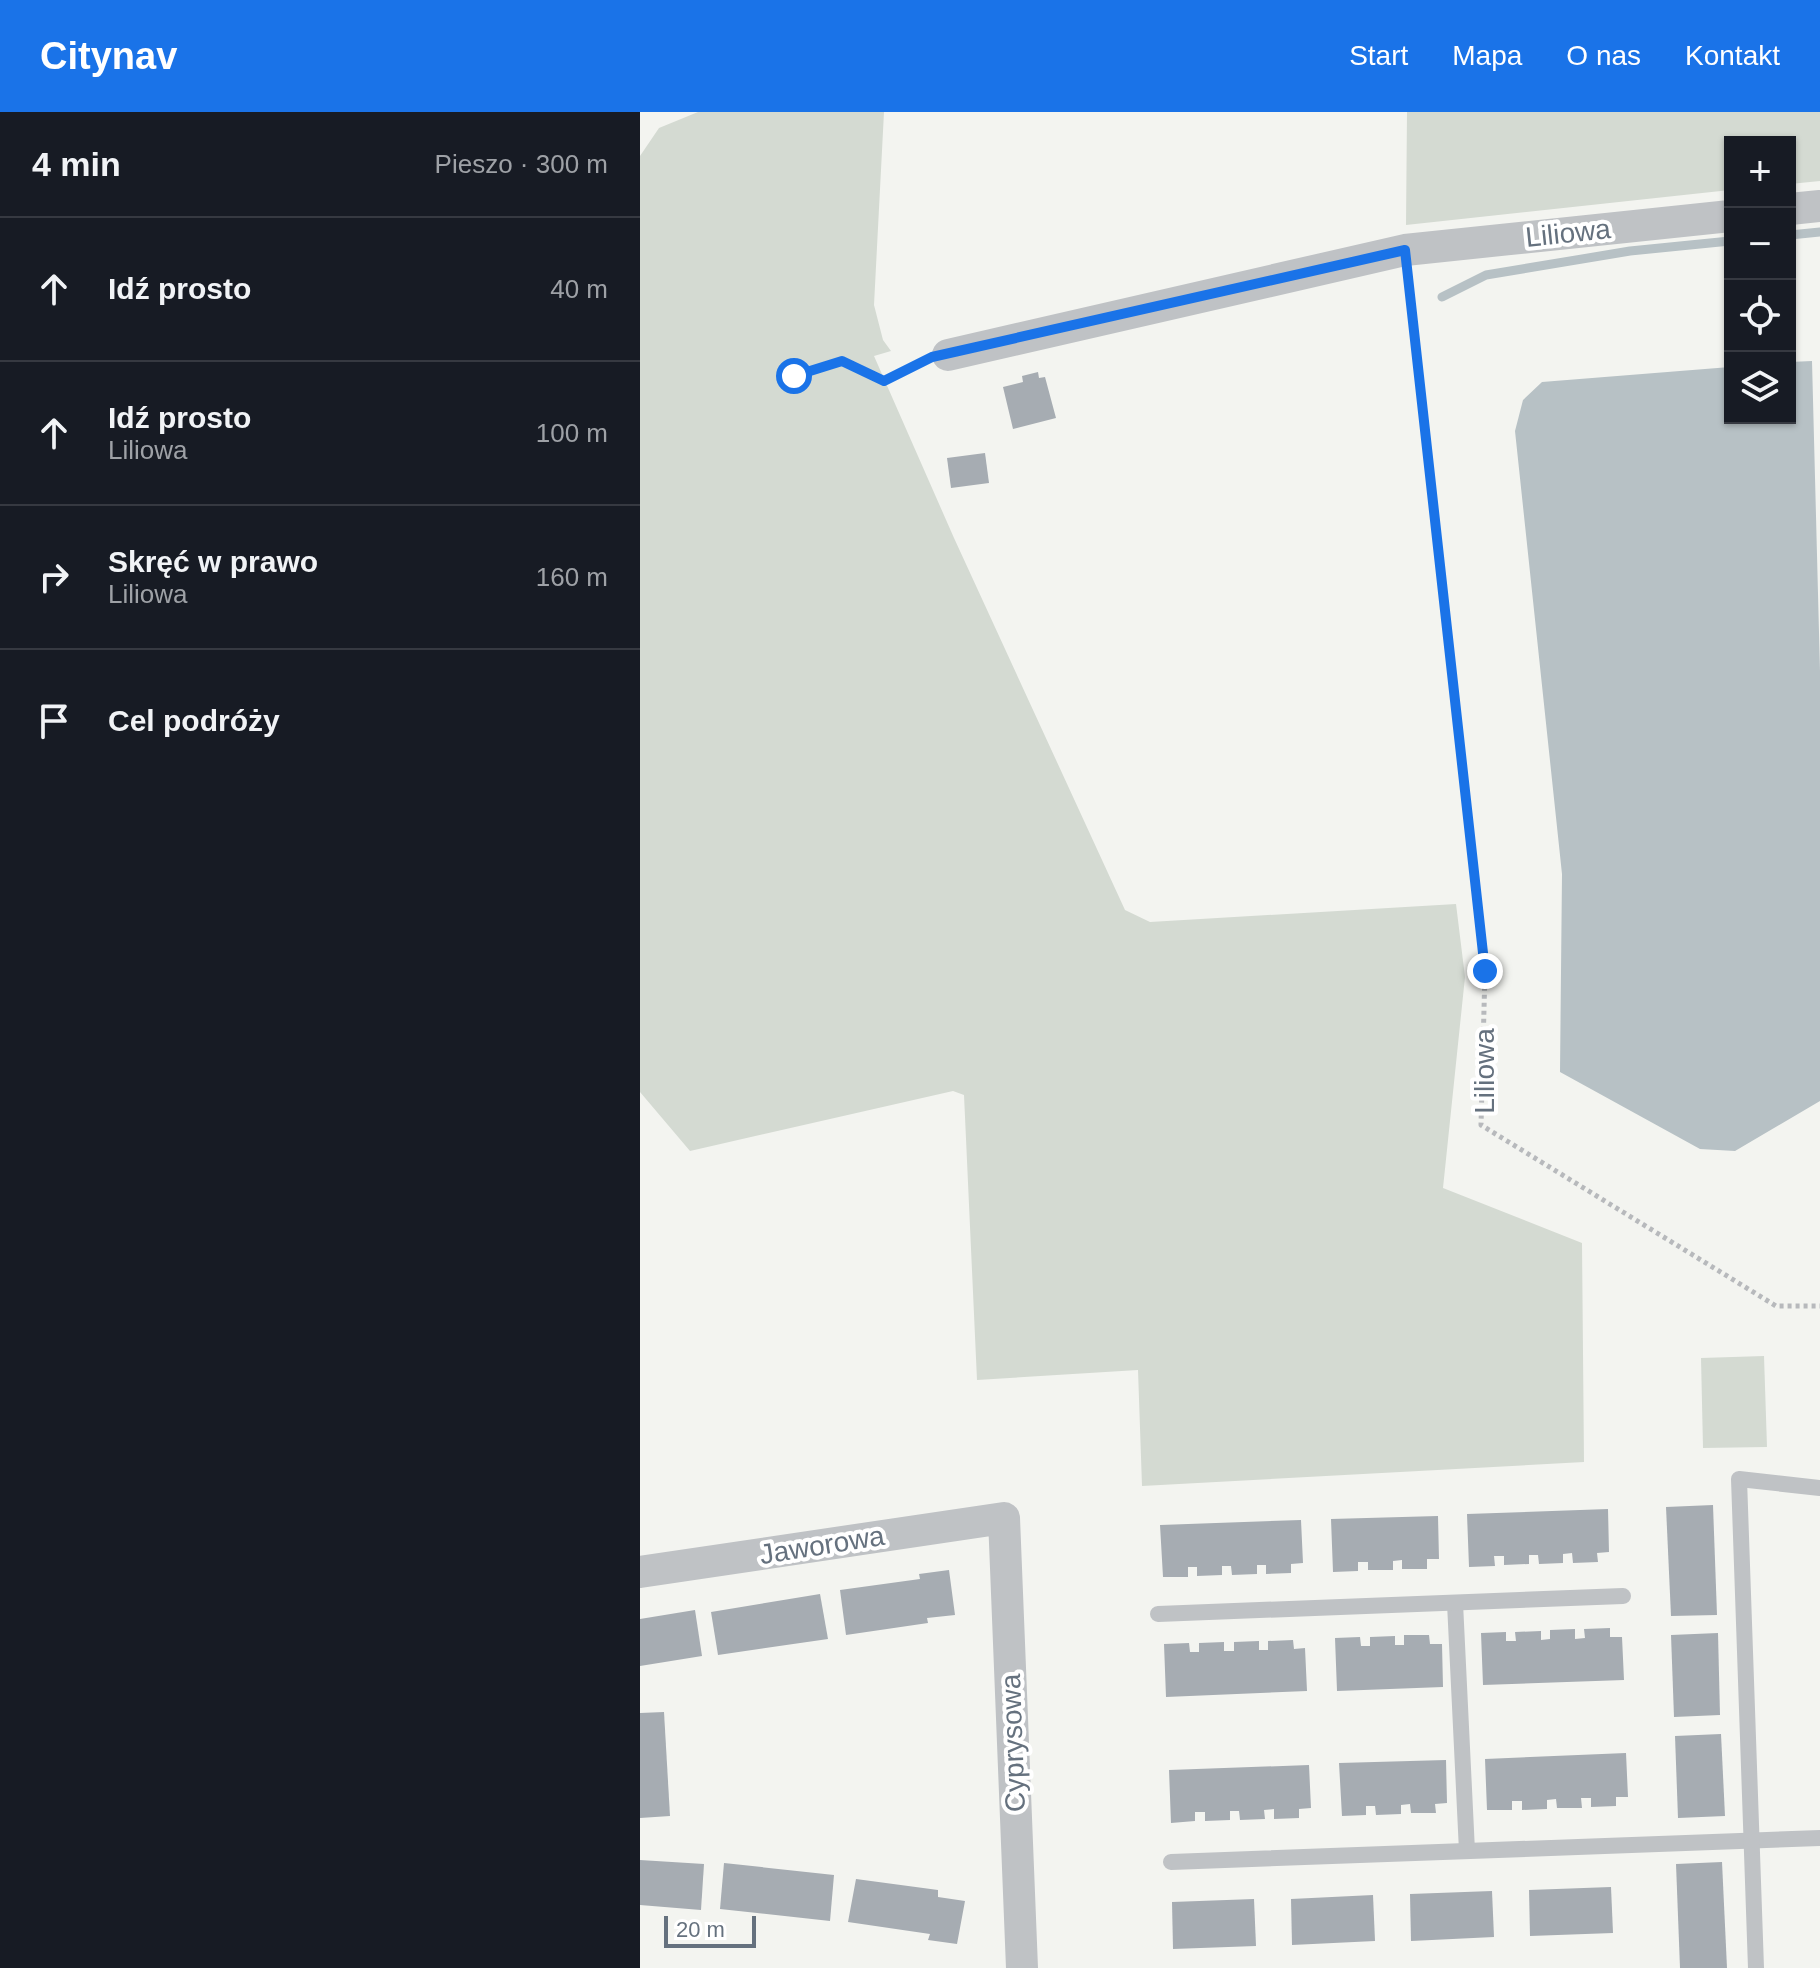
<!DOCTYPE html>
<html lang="pl">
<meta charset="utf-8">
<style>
:root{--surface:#171b24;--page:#20242c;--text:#f1f3f6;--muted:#9ea1a6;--line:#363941;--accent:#1a73e8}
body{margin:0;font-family:Arial,sans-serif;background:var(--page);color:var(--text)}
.controls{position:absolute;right:24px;top:24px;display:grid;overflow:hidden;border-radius:0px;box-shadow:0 2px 6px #0004}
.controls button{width:72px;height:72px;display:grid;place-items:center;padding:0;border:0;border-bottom:2px solid var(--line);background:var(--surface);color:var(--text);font:40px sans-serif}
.scale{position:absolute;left:24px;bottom:20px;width:92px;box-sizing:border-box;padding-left:8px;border:4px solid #65717e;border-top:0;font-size:22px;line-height:28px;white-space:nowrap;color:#65717e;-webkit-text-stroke:6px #fff;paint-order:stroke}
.stop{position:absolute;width:24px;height:24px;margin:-18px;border:6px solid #1a73e8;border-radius:50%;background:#fff}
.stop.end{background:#1a73e8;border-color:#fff;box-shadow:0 2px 8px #0008}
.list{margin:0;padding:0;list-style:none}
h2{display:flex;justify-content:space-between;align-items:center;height:104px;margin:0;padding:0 32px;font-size:34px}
h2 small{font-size:26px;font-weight:400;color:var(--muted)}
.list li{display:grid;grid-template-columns:52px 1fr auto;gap:24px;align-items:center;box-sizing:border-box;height:144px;padding:0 32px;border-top:2px solid var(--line)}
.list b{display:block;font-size:30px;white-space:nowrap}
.list p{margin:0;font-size:26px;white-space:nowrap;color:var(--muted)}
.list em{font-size:26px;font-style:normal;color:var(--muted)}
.icon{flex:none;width:44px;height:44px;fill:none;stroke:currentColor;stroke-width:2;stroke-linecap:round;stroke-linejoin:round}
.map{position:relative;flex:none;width:1180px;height:1856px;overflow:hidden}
header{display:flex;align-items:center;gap:48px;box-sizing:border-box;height:112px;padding:0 40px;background:var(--accent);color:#fff}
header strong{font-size:38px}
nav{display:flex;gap:44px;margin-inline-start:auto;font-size:28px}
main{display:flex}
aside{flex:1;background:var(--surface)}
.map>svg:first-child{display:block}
</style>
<header>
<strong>Citynav</strong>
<nav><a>Start</a><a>Mapa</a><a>O nas</a><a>Kontakt</a></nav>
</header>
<main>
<aside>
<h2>4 min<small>Pieszo · 300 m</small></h2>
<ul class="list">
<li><svg class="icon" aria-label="ahead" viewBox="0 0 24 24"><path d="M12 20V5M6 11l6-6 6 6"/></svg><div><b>Idź prosto</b></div><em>40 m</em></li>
<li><svg class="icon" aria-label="ahead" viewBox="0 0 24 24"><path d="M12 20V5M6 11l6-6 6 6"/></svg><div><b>Idź prosto</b><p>Liliowa</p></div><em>100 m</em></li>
<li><svg class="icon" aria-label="right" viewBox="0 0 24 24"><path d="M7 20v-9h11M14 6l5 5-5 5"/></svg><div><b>Skręć w prawo</b><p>Liliowa</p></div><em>160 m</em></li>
<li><svg class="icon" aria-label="arrive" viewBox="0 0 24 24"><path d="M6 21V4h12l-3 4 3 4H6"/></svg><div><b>Cel podróży</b></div></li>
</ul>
</aside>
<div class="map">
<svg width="1180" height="1856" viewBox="0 0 1180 1856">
<rect width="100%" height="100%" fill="#f3f4f0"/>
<g fill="#d4dad2">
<polygon points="58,0 244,0 234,193 243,228 251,239 234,244 314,426 485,798 510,810 816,792 825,865 803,1076 942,1131 944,1350 502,1374 498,1258 337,1268 324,983 313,979 50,1039 0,980 0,44 19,16"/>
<polygon points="767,0 1180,0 1180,69 1150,72 1150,30 1090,30 1090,78 766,113"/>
<polygon points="1124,1244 1127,1335 1063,1336 1061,1246"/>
</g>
<polygon fill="#b7c1c5" points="1172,249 1180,559 1180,989 1095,1039 1060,1037 920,960 922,762 875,319 883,288 902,270 1090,255 1090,306 1150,306 1150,250"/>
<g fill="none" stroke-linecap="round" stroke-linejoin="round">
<g stroke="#b7c1c5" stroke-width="9">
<polyline points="1150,123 1180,120"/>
<polyline points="802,185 846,163 990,139 1090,129"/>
</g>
</g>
<g fill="#a6acb2">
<polygon points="398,260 399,266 405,265 416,306 373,317 363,275 383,270 382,264"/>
<polygon points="345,341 349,371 311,376 307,346"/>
<polygon points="1073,1393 1077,1503 1031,1504 1026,1395"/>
<polygon points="968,1397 969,1440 957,1441 958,1450 933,1451 932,1441 923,1442 923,1451 899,1452 898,1443 889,1443 889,1452 864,1453 864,1444 854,1444 855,1454 829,1455 827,1402"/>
<polygon points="798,1404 799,1447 787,1447 787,1457 762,1457 762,1448 753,1449 753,1458 728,1458 728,1450 718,1450 718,1459 693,1460 691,1407"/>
<polygon points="661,1408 663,1451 651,1452 651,1461 626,1462 626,1453 617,1453 617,1462 592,1463 591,1454 582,1454 582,1463 557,1464 557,1455 548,1455 548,1465 523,1465 520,1413"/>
<polygon points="309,1458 315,1503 287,1506 288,1511 206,1523 200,1478 280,1467 279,1462"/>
<polygon points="180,1482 188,1527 78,1543 71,1500"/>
<polygon points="55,1498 62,1544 0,1554 0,1507"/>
<polygon points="970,1516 970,1525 982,1525 984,1568 843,1573 841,1521 866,1520 866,1529 876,1529 875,1520 901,1519 901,1528 910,1527 910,1518 935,1517 935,1527 945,1526 944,1517"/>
<polygon points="1078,1521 1080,1603 1034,1605 1031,1523"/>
<polygon points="764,1523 789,1523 790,1532 802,1532 803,1575 697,1579 695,1526 720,1525 721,1534 730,1534 730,1525 755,1524 755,1533 764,1533"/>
<polygon points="653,1528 654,1537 665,1536 667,1579 526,1585 524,1532 549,1531 550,1540 559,1540 559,1531 584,1530 584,1539 594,1539 594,1530 619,1529 619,1538 628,1538 628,1529"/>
<polygon points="24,1600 30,1704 0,1706 0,1601"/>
<polygon points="1081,1622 1085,1704 1038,1706 1035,1624"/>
<polygon points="986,1641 988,1685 976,1685 976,1694 951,1695 951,1686 941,1686 942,1696 917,1696 916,1687 907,1688 907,1697 882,1698 882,1689 872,1689 872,1698 847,1698 845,1647"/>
<polygon points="806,1648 807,1691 795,1692 796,1701 771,1701 770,1692 761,1693 761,1702 736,1703 735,1694 726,1694 726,1703 702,1704 699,1651"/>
<polygon points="669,1653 671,1696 659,1697 659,1706 634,1707 634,1697 624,1698 625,1707 600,1708 599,1699 590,1699 590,1708 565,1709 565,1700 555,1700 555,1709 531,1711 529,1658"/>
<polygon points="0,1748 64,1752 61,1798 0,1793"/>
<polygon points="1082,1750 1087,1856 1040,1856 1036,1752"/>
<polygon points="84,1751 194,1763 190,1809 80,1797"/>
<polygon points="216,1767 298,1778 298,1785 325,1789 317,1832 288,1828 290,1822 208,1810"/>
<polygon points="971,1775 973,1821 890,1824 889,1778"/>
<polygon points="852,1779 854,1825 771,1829 770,1782"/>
<polygon points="733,1783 735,1829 652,1833 651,1787"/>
<polygon points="614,1787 616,1834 533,1837 532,1790"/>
</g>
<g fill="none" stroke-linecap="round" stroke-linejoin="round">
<g stroke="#b7b9bc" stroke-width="5" stroke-dasharray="4 4" stroke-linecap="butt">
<polyline points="768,167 845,859 841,1013 1136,1194 1180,1194"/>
<polyline points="154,264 202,249 244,269 281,251"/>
</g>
<g stroke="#bfc2c5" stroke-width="16">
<polyline points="815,1491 827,1739"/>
<polyline points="518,1502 983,1484"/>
<polyline points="531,1750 1180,1726"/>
<polyline points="1116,1856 1099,1367 1180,1376"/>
</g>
<g stroke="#bfc2c5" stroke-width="32">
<polyline points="1150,97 1180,94"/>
<polyline points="308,243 765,138 1090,104"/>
<polyline points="0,1460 364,1406 382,1856"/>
</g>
</g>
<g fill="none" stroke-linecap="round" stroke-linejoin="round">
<polyline stroke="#1a73e8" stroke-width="10" points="154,264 202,249 244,269 292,245 765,138 845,859"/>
</g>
<g text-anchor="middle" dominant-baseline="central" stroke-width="8" stroke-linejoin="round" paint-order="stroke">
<g font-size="28" fill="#65717e" stroke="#fff">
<text transform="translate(928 121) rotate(-6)">Liliowa</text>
<text transform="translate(844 959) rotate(-90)">Liliowa</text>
<text transform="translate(182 1433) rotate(-9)">Jaworowa</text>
<text transform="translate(373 1631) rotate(-92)">Cyprysowa</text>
</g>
</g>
</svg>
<div class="controls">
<button>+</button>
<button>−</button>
<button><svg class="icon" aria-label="locate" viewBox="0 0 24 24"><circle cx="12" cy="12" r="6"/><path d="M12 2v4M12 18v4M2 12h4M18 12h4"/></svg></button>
<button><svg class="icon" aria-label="layers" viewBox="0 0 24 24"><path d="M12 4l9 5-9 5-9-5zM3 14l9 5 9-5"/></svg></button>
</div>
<div class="scale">20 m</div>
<div class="stop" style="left:154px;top:264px"></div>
<div class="stop end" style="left:845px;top:859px"></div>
</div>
</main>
